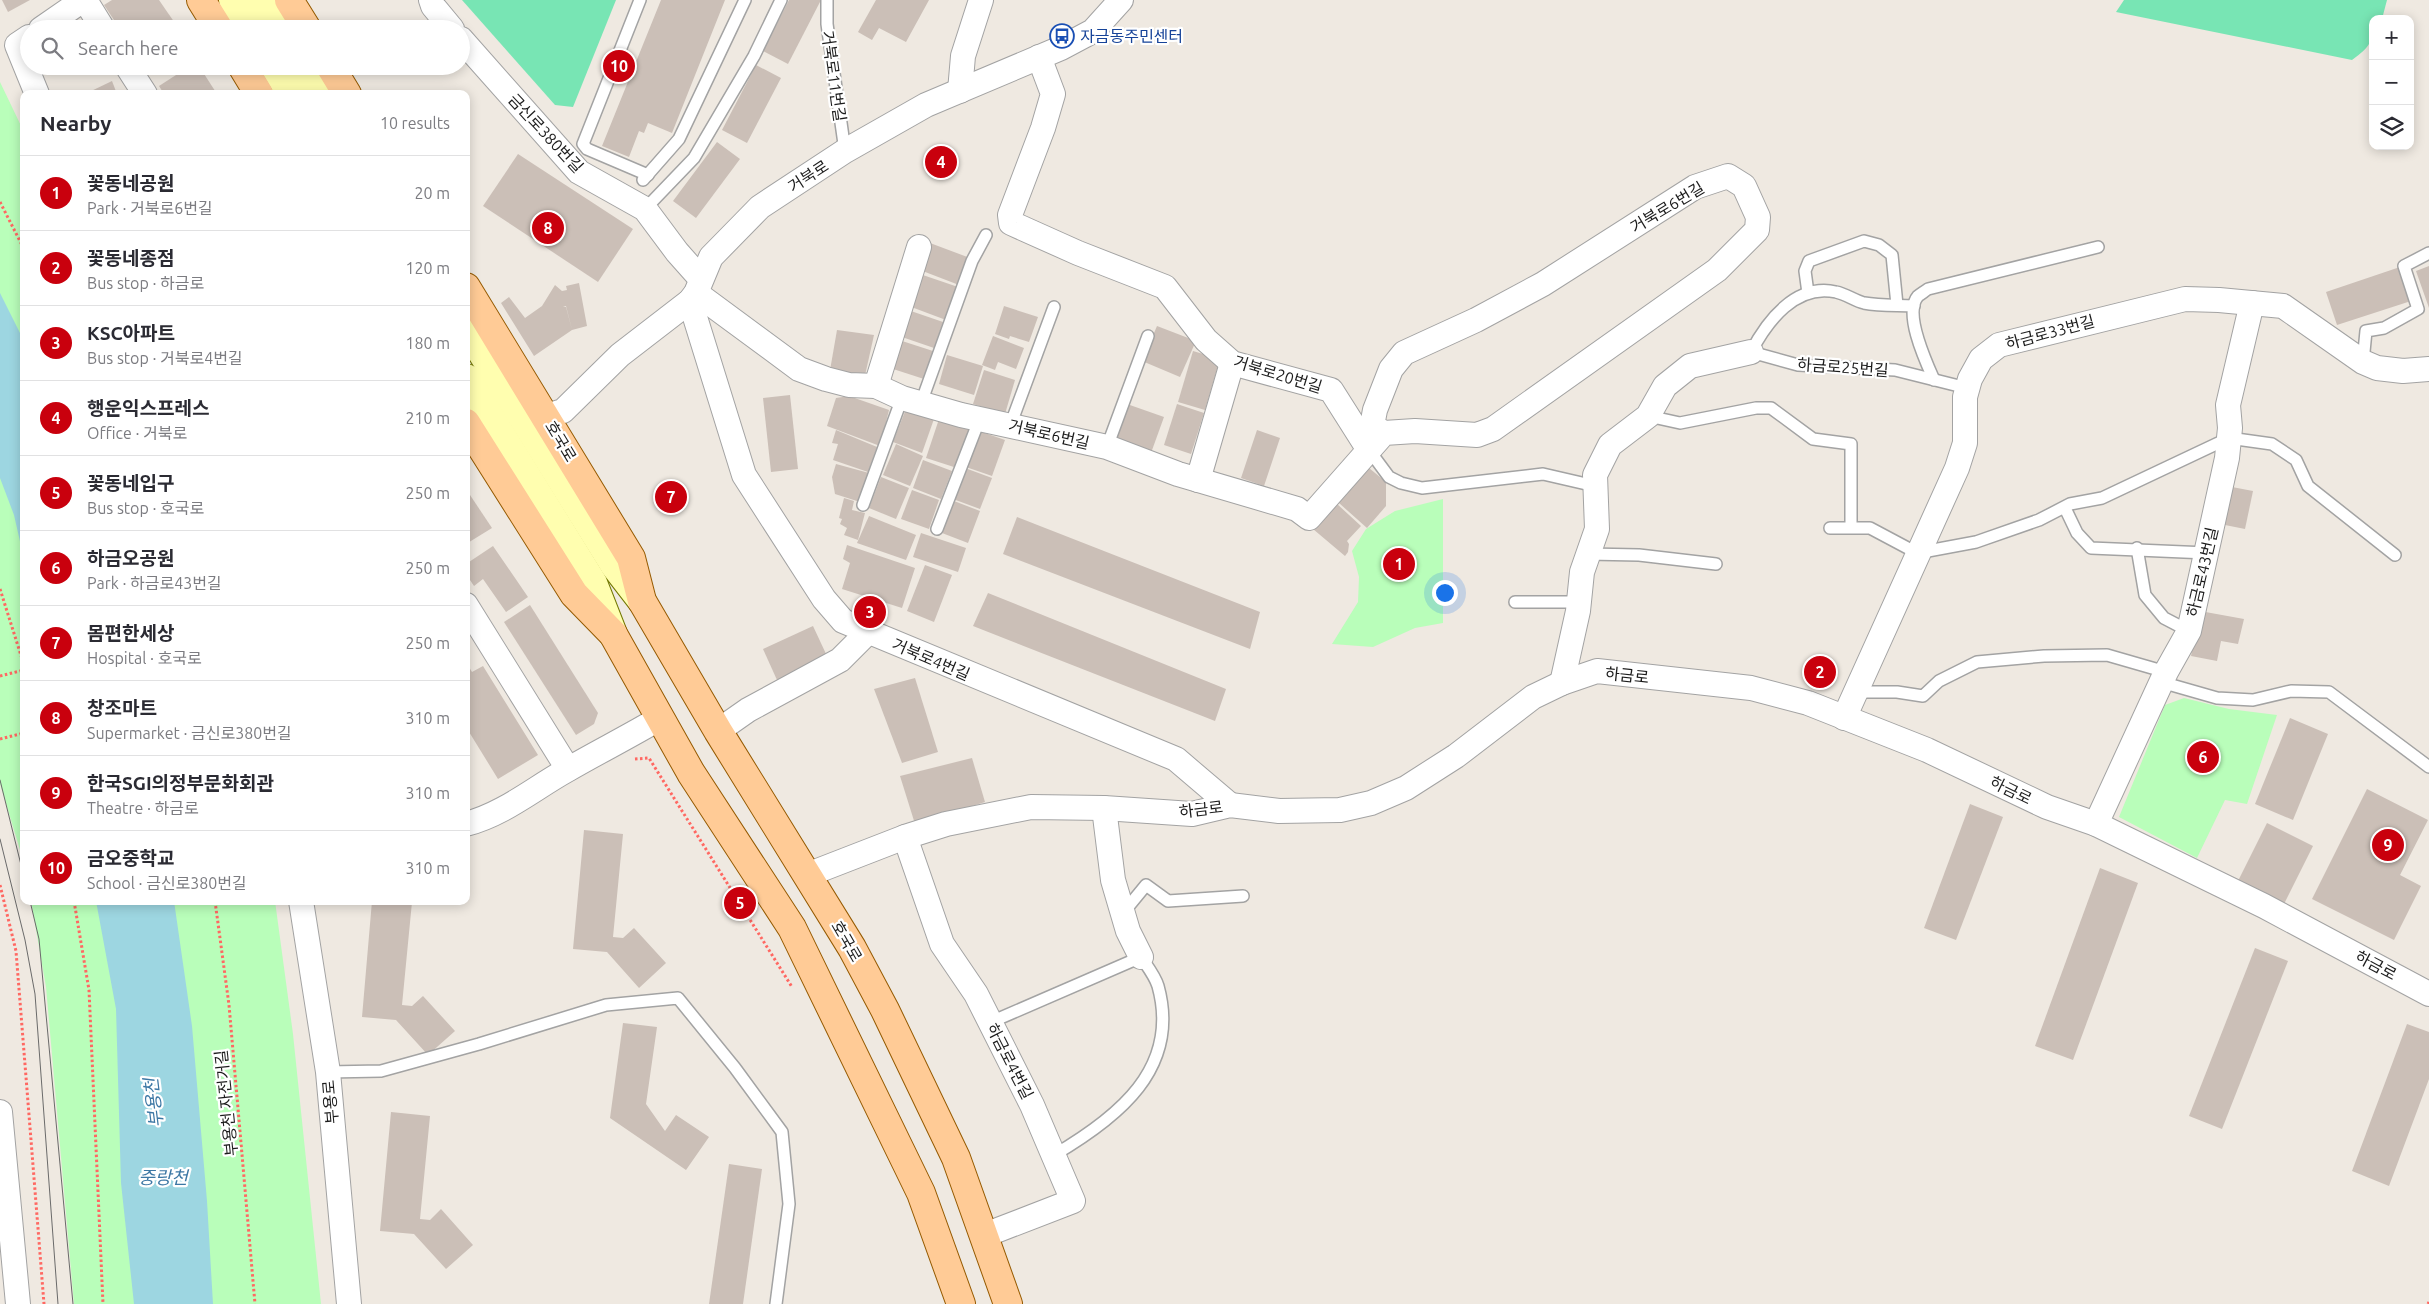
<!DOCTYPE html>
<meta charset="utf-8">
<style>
:root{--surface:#fff;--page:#f7f7f7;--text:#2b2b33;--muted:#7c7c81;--line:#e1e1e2;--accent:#c9000d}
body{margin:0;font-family:Ubuntu,"Noto Sans KR",sans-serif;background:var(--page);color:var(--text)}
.controls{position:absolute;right:15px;top:15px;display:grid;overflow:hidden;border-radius:10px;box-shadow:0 2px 12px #0003}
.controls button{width:45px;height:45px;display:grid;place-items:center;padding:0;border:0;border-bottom:1px solid var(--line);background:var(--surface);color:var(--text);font:25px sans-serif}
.you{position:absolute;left:1444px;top:592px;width:18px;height:18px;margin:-12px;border:4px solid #fff;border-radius:50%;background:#1a73e8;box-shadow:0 0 0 8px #1a73e833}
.badge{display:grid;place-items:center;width:32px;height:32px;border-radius:50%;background:var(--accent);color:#fff;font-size:16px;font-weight:700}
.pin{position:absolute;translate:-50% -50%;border:2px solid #fff;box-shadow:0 1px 5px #0006}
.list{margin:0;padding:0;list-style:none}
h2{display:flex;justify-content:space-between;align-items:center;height:65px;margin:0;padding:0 20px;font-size:21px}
h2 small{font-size:16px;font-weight:400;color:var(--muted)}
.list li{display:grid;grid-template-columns:32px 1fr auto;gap:15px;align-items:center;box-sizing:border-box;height:75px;padding:0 20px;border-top:1px solid var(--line)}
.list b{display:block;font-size:19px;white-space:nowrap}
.list p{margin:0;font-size:16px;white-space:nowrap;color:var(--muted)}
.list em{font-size:16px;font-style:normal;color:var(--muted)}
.icon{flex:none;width:28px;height:28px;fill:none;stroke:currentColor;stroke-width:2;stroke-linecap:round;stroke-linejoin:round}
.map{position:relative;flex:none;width:2429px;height:1304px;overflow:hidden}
.search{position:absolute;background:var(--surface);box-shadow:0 2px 12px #0003;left:20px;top:20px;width:450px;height:55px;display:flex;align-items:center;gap:12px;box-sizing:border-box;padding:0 18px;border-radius:28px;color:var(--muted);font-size:19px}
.panel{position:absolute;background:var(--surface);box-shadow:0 2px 12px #0003;left:20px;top:90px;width:450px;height:815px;border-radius:10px}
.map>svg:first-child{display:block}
</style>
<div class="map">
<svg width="2429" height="1304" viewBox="0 0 2429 1304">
<rect width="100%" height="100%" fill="#efe9e1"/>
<g fill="#b9feba">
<polygon points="0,82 24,132 24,863 0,784"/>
<polygon points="1443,499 1443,623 1415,628 1373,647 1332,644 1358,602 1359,577 1352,551 1366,529 1395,511"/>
<polygon points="2184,698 2229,709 2277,715 2247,804 2225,800 2197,858 2119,817 2165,705"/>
<polygon points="31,901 275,901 293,1034 321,1304 74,1304 46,987"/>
</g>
<g fill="#78e5b4">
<polygon points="462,0 616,0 573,107 555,105"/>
<path d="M2124 0H2387L2382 19H2373C2373 42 2371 46 2352 60L2116 12Z"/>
</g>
<g fill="#9dd6e1">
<polygon points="0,293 24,341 24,559 14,515 0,478"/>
<polygon points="96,901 174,901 192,1026 207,1201 213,1304 134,1304 121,1183 116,1009"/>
</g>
<g fill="#cbbfb7">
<polygon points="2,0 30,0 8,12"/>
<polygon points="112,0 159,0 179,29 120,29 104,5"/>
<polygon points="661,0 725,0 672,133 648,123 644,133 639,131 629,157 602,146"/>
<polygon points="789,0 821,0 788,64 763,51"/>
<polygon points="876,0 929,0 906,42 879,28 872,40 858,32"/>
<polygon points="756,65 781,78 747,143 722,130"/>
<polygon points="190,66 199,66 217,94 164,94 159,86"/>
<polygon points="112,81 117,94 85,94"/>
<polygon points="717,142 740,159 696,218 673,201"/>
<polygon points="518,154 633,229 598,282 483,206"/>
<polygon points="930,243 970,258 959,285 920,270"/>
<polygon points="2429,266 2429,308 2416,271"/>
<polygon points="2400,267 2411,301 2337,325 2326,292"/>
<polygon points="917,273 958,287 946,320 906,305"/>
<polygon points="579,283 587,326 572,330 566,306 563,307 566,307 572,330 534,356 501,303 509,297 525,318 542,306 555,285 562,291 567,290 566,286"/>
<polygon points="1004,306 1038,317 1029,342 1010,336 1009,339 995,334"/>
<polygon points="908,310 943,322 934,348 899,336"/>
<polygon points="1157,326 1196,341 1180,377 1142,361"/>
<polygon points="837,330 874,335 864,380 829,376"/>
<polygon points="993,336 1024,348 1016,369 998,362 995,370 982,365"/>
<polygon points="899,340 933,351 924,379 890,368"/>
<polygon points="1193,351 1220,359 1205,410 1178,402"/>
<polygon points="947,355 983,366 974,395 939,384"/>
<polygon points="984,370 1015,380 1005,414 973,404"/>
<polygon points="790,395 798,469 771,472 763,398"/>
<polygon points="849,396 889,410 880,446 827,426 836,398"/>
<polygon points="1127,404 1164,417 1151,453 1115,440"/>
<polygon points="1177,404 1204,413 1191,454 1164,445"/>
<polygon points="906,409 934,419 922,453 893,442"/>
<polygon points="939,419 970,429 957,468 926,458"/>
<polygon points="836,430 877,447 868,472 833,460 838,444 832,443"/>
<polygon points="1257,430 1280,438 1264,486 1241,478"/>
<polygon points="979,431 1005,440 992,476 966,467"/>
<polygon points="896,444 923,456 910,486 883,475"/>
<polygon points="923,460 952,471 941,499 913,488"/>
<polygon points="836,464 869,473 860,502 835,494 832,477"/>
<polygon points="965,468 992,478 980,509 953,499"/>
<polygon points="1369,468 1386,482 1386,506 1367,528 1339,503"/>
<polygon points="881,477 909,488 896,519 869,508"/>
<polygon points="2232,487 2253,491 2245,529 2225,525"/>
<polygon points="466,489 492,528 466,544"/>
<polygon points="912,490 939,500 929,529 901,519"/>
<polygon points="844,498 854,501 852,510 865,513 858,540 844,535 847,528 840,524 842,519 839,518"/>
<polygon points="954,501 980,511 968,543 942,533"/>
<polygon points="1336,503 1361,526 1347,541 1349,544 1348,552 1345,556 1313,529"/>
<polygon points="869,516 916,535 906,560 857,543"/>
<polygon points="1017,517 1260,612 1250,649 1003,554"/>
<polygon points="921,533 966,548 958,572 913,557"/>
<polygon points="847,545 915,568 902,608 842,589 850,563 843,559"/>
<polygon points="493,546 528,597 506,612 483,579 474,586 466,574 466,564"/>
<polygon points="925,565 952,575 934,622 907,611"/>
<polygon points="988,593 1226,689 1215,721 973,626"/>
<polygon points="530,605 598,713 594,724 576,735 504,622"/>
<polygon points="2200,611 2244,619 2238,644 2221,641 2217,661 2191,656"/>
<polygon points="813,626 827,656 777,680 763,649"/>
<polygon points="466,662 472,672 483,666 538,755 498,779 466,727"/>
<polygon points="915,678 938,752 902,763 874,689"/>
<polygon points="2290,718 2328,734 2293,820 2255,804"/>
<polygon points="972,758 985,802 915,824 900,776"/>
<polygon points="2367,789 2428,820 2400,875 2421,886 2394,940 2312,899"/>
<polygon points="1970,804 2003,817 1956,940 1924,928"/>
<polygon points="2267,823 2313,846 2282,908 2236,885"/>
<polygon points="584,830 623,834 613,937 623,938 634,928 666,963 639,988 607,952 573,949"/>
<polygon points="2100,868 2138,883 2073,1060 2035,1046"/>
<polygon points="372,901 412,902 402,1005 412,1006 423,996 455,1031 428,1055 396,1020 362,1017"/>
<polygon points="2255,948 2288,961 2222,1129 2189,1116"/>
<polygon points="623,1023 657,1027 646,1104 665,1131 676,1115 709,1137 686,1170 610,1118"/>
<polygon points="2407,1024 2429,1032 2429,1079 2389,1186 2352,1171"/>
<polygon points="391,1112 430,1116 420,1219 430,1220 441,1209 473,1245 446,1269 414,1234 380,1231"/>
<polygon points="729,1164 762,1169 743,1304 709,1304"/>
</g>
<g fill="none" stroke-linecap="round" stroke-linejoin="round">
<g stroke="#a3a3a3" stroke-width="14">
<g id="lane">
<polyline points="640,0 583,144 587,149 648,175"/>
<polyline points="827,0 827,24 845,151"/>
<polyline points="643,180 679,139 745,0"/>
<polyline points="645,209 694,158 754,56 781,0"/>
<polyline points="1808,293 1805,271 1809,261 1864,241 1879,245 1892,255 1897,305"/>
<path d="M1914 306C1898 305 1880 306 1864 303 1855 301 1846 294 1836 292 1796 283 1767 321 1751 352L1798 365 1895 370 1967 388"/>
<polyline points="2363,362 2366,331 2384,328 2418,309 2404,266 2429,253"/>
<path d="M1934 380C1926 362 1903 313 1918 296 1921 294 1925 291 1928 289L2098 247"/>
<polyline points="921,403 972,261 986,235"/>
<polyline points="1648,416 1680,423 1756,408 1771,408 1813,439 1851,444 1851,527"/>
<polyline points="1010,426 1054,307"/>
<polyline points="1107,447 1148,336"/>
<polyline points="1369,450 1389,477 1401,483 1422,488 1543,474 1595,486"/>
<polyline points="863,505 902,398"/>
<polyline points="2065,508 2077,533 2091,548 2207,553"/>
<polyline points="1830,528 1870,528 1917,553 1976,542 2039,520 2070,504 2102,498 2229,438 2272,444 2296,460 2308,486 2395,555"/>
<polyline points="937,529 980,418"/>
<polyline points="2137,548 2145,595 2164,618 2189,631"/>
<polyline points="1588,554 1639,555 1716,564"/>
<polyline points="1515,602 1579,602"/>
<polyline points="2161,682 2217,698 2253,700 2291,691 2329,692 2429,767"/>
<polyline points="1854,692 1897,692 1923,696 1939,681 1977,662 2044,656 2107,655 2166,672"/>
<polyline points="1123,913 1146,885 1168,901 1243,896"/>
<path d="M991 1022 1141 957C1147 966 1155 976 1158 986 1181 1069 1117 1118 1054 1155"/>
<polyline points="328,1072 381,1071 479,1044 606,1005 678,998 735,1068 782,1132 789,1204 776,1304"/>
</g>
</g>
<g stroke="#a3a3a3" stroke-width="26">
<g id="street">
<polyline points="85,0 103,29"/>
<polyline points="431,0 433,6 452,29"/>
<polyline points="41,29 83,0"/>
<polyline points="29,37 17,45 37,94"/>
<polyline points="461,39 579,172 645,209 677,252 701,279"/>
<polyline points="1039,57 1053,94 1043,128 1010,215 1011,223 1078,253 1165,287 1206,340 1232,363 1331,390 1369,450"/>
<polyline points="127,66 145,94"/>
<polyline points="960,91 963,56 981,0"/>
<polyline points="696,293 799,369 826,379 849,385 876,386 902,398 961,415 1107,447 1178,474 1297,509 1309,518 1384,433 1372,426 1375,410 1391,369 1404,353 1476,320 1543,284 1695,187 1728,176 1744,186 1758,217 1757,230 1717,270 1493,429 1477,435 1415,431 1384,433"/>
<polyline points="690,301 744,475 824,599 843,621 1176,759 1230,805"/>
<polyline points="876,386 919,247"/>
<polyline points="546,416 563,411 620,355 690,301 696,293 711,257 760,207 845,151 926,105 1061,48 1093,31 1121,0"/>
<polyline points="1198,480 1232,363"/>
<polyline points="466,605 568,769"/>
<polyline points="1562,683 1578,611 1582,572 1597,529 1595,475 1610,445 1648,416 1665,386 1690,366 1751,352"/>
<polyline points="1844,718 1957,468 1965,443 1965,397 1970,379 1981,359 1999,345 2185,299 2219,300 2283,306 2363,362 2377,368 2403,371 2429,369"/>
<polyline points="718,731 748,710 840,660 867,633"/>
<polyline points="1104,808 1113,880 1128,931 1141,957"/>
<path d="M466 824C504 814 533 789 567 770 598 752 630 736 660 718"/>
<polyline points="2096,824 2166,672 2189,631 2227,458 2230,428 2228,405 2252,303"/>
<polyline points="905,837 942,944 976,994 1032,1105 1073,1201 985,1235"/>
<polyline points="807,875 905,837 946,824 1031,807 1104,808 1192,814 1230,805 1279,811 1340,810 1371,803 1406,788 1456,756 1533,697 1562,683 1597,671 1751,688 1808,703 1927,750 2047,807 2096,824 2264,906 2429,994"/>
<polyline points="301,901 328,1072 349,1304"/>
<polyline points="0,1112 18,1304"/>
</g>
</g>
<g stroke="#727700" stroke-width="30">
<g id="secondary">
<polyline points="233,0 251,29"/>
<polyline points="263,0 281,29"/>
<polyline points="274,66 291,94"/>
<polyline points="305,66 322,94"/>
<polyline points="466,327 615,566 642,601"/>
<polyline points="466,378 593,583 613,634"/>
</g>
</g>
<g stroke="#955a00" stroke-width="30">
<g id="primary">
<polyline points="201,0 219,29"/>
<polyline points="289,0 307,29"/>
<polyline points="242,66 259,94"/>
<polyline points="330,66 347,94"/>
<polyline points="466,287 631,558 642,601 718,731 852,948 885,1010 956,1158 1008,1304"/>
<polyline points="466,423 574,594 613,634 691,773 792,928 921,1193 961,1304"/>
</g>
</g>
<g stroke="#ff6862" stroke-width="3" stroke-dasharray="2.5 2.5" stroke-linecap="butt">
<polyline points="0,202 24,249"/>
<polyline points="0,589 24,665"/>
<polyline points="0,676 24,670"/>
<polyline points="0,739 24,733"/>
<polyline points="635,759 649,758 792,987"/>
<polyline points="0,885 16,951 44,1304"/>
<polyline points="74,901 89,990 103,1304"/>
<polyline points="215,901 229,1005 255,1304"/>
<polyline points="2428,1304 2429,1302"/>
</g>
<use href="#lane" stroke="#fff" stroke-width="11"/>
<use href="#street" stroke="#fff" stroke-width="24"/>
<use href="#secondary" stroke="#fffeaf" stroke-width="28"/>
<use href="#primary" stroke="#ffcb96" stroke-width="28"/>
<g stroke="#6a6a6a" stroke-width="1">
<polyline points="0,780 24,877"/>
<polyline points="0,839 25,940 35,994 58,1304"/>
<polyline points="30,901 39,939 73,1304"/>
</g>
</g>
<defs>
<g id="bus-ring" transform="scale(1.25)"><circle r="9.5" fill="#fff" stroke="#1a4fb4" stroke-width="1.5"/><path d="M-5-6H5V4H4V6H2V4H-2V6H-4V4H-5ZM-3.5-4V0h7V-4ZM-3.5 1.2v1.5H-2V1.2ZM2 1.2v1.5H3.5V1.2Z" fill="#1a4fb4"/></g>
</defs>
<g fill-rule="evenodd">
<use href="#bus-ring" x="1062" y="36"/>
</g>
<g text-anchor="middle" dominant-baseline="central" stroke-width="4.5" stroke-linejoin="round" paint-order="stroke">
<g font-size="16" fill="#164399" stroke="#fff" text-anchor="start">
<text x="1080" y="36">자금동주민센터</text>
</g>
<g font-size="16" fill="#1c1c1c" stroke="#fff">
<text transform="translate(834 76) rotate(82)">거북로11번길</text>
<text transform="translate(546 133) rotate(47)">금신로380번길</text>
<text transform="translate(808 176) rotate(-33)">거북로</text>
<text transform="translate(1667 207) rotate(-31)">거북로6번길</text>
<text transform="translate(2050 332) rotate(-15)">하금로33번길</text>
<text transform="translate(1843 367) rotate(4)">하금로25번길</text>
<text transform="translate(1278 374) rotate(17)">거북로20번길</text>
<text transform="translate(1049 434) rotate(13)">거북로6번길</text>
<text transform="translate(561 441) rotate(59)">호국로</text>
<text transform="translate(2202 572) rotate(-77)">하금로43번길</text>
<text transform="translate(931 659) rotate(23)">거북로4번길</text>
<text transform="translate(1627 675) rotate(6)">하금로</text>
<text transform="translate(2011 790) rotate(26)">하금로</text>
<text transform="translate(1201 809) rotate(-7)">하금로</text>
<text transform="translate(847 941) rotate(60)">호국로</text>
<text transform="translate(2376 965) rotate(28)">하금로</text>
<text transform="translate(1010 1061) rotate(63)">하금로4번길</text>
<text transform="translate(330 1102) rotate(-95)">부용로</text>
<text transform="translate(226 1103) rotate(-96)">부용천 자전거길</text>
</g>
<g font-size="18" font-style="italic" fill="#3c77a4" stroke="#fff">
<text transform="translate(153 1103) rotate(-97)">부용천</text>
<text x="163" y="1177">중랑천</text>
</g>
</g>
</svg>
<div class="controls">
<button>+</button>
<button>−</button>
<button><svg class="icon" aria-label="layers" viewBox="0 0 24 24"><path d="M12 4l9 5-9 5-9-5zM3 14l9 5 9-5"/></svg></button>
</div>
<div class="you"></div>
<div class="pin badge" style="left:1399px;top:564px">1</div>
<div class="pin badge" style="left:1820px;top:672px">2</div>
<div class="pin badge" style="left:870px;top:612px">3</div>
<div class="pin badge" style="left:941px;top:162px">4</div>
<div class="pin badge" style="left:740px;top:903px">5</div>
<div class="pin badge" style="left:2203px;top:757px">6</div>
<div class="pin badge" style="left:671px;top:497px">7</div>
<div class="pin badge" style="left:548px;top:228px">8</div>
<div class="pin badge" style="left:2388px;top:845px">9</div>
<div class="pin badge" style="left:619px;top:66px">10</div>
<div class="search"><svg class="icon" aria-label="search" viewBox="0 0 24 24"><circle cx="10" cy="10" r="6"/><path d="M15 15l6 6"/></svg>Search here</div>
<section class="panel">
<h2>Nearby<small>10 results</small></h2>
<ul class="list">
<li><span class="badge">1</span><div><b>꽃동네공원</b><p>Park · 거북로6번길</p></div><em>20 m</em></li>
<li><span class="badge">2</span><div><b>꽃동네종점</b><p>Bus stop · 하금로</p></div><em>120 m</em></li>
<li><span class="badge">3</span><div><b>KSC아파트</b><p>Bus stop · 거북로4번길</p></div><em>180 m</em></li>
<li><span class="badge">4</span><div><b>행운익스프레스</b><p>Office · 거북로</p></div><em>210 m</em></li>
<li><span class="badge">5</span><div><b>꽃동네입구</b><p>Bus stop · 호국로</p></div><em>250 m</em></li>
<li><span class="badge">6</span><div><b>하금오공원</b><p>Park · 하금로43번길</p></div><em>250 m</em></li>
<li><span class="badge">7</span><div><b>몸편한세상</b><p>Hospital · 호국로</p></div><em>250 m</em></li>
<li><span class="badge">8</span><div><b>창조마트</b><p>Supermarket · 금신로380번길</p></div><em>310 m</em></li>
<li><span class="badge">9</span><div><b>한국SGI의정부문화회관</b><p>Theatre · 하금로</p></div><em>310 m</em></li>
<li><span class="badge">10</span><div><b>금오중학교</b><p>School · 금신로380번길</p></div><em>310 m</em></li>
</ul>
</section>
</div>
